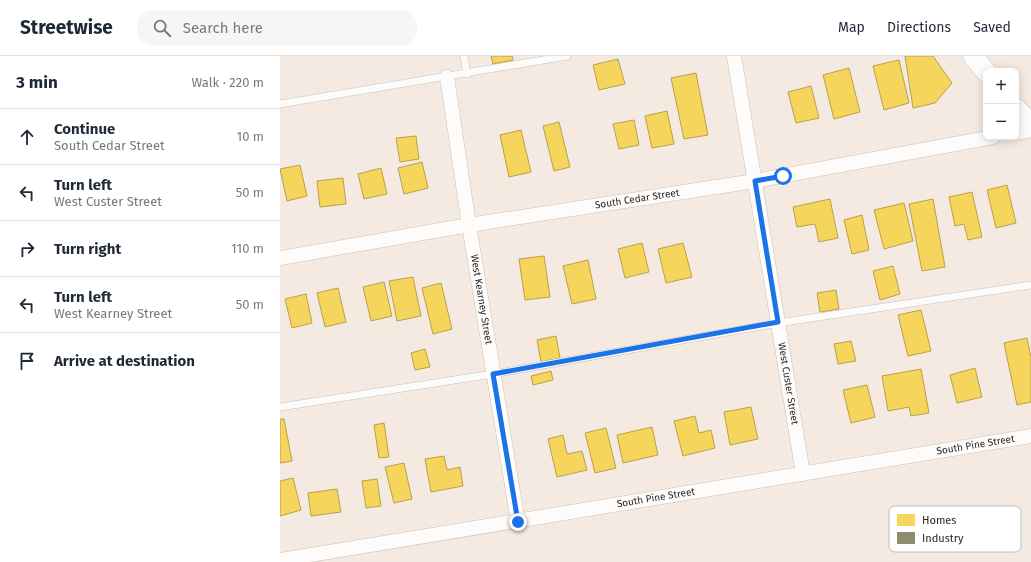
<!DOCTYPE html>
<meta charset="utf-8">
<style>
:root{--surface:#fff;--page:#f6f6f7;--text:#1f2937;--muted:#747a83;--line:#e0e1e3}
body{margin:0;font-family:"Fira Sans",sans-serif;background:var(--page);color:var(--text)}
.controls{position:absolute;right:12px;top:12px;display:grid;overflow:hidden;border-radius:8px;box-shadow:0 2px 10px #0003}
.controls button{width:36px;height:36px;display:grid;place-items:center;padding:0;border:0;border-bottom:1px solid var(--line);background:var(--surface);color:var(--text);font:20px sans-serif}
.stop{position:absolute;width:12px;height:12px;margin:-9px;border:3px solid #1a73e8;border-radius:50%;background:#fff}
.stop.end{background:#1a73e8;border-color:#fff;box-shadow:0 1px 4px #0008}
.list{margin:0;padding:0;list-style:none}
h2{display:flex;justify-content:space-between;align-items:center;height:52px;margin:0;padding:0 16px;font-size:17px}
h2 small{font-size:13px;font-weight:400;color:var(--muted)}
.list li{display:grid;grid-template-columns:26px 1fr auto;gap:12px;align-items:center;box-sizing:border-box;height:56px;padding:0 16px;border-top:1px solid var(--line)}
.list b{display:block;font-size:15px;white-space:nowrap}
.list p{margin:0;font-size:13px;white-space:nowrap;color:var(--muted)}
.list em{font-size:13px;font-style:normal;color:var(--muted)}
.icon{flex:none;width:22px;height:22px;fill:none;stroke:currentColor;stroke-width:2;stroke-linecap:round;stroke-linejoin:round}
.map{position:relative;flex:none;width:751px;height:506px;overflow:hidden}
header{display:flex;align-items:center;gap:24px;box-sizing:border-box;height:56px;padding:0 20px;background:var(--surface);border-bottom:1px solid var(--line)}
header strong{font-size:19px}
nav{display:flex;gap:22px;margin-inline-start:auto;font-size:14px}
.search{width:280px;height:36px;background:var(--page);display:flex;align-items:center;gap:10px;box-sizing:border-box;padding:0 14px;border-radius:16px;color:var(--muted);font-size:15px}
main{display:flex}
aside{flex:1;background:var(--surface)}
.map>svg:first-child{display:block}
</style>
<header>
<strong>Streetwise</strong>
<div class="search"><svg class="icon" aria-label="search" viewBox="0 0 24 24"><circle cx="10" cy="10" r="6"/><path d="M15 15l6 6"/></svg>Search here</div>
<nav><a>Map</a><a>Directions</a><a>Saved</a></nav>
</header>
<main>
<aside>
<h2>3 min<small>Walk · 220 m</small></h2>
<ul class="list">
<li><svg class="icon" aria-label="ahead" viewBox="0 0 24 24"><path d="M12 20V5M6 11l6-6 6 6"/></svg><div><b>Continue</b><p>South Cedar Street</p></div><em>10 m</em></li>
<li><svg class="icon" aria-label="left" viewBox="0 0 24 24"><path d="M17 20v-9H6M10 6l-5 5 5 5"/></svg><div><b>Turn left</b><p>West Custer Street</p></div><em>50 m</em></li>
<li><svg class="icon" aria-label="right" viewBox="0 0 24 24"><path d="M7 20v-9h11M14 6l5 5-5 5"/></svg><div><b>Turn right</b></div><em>110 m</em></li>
<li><svg class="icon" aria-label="left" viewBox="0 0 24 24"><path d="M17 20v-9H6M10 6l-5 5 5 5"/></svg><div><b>Turn left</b><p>West Kearney Street</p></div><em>50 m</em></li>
<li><svg class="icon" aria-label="arrive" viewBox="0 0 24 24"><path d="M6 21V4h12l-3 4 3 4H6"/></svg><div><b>Arrive at destination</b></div></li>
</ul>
</aside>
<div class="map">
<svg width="751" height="506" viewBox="0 0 751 506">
<rect width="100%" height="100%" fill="#f5eae1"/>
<g fill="#f6d55c" stroke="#baa04a">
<polygon points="211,0 232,0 233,4 213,8"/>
<polygon points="625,0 653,0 672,27 655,47 633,52"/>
<polygon points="338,3 345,28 319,34 313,9"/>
<polygon points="619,4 629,47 604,54 593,10"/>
<polygon points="569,12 580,56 554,63 543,19"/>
<polygon points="416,17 428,79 404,83 391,22"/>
<polygon points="531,30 539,62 516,67 508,36"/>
<polygon points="387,55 394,88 372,92 365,60"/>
<polygon points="354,64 359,89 339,93 333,68"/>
<polygon points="279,66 290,111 274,115 263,70"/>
<polygon points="241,74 251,116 229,121 220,79"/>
<polygon points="136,80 139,103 120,106 116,82"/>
<polygon points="142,106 148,132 124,138 118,112"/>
<polygon points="20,109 27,140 7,145 0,113"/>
<polygon points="101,112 107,138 84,143 78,118"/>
<polygon points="63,122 66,148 40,151 37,125"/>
<polygon points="727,129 736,167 716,172 707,134"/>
<polygon points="692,136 702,181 688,184 684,168 675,170 669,141"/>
<polygon points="550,143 558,182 539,186 535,168 517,171 513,151"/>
<polygon points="653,143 665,211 642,215 629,148"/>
<polygon points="624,147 633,185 604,193 594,154"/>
<polygon points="582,159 589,194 572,198 564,164"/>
<polygon points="362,187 369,216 345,222 338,193"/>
<polygon points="403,187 412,221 386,227 378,193"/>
<polygon points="264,200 270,241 245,244 239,203"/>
<polygon points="308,204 316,243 292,248 283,210"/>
<polygon points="613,210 620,238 600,244 593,215"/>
<polygon points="133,221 141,260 117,265 109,225"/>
<polygon points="104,226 112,260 91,265 83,231"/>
<polygon points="161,227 172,273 153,278 142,232"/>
<polygon points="58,232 66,266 45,271 37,237"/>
<polygon points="556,234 559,253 540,256 537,237"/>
<polygon points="26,238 32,267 12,272 5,243"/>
<polygon points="641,254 651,295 628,300 618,259"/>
<polygon points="276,280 280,302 261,306 257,284"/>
<polygon points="747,282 751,301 751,346 737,349 724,287"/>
<polygon points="571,285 576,305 558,308 554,288"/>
<polygon points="145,293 150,311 135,314 131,297"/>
<polygon points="695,312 702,341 677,347 670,319"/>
<polygon points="641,313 649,357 631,360 629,351 608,355 602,320"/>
<polygon points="271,315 273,324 253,329 251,320"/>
<polygon points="587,329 595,361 571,367 563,334"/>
<polygon points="471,351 478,383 450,389 444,356"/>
<polygon points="415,360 419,377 431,374 435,392 403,400 394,365"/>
<polygon points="0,363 4,363 12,405 0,407"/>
<polygon points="104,367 109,401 99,402 94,369"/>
<polygon points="372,371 378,399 343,407 337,379"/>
<polygon points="326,372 336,412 315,417 305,377"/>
<polygon points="283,379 287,398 302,395 307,414 277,421 268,383"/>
<polygon points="164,400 167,414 180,411 183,430 151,436 145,403"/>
<polygon points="124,407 132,443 114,447 105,411"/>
<polygon points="13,422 21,454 0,460 0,425"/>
<polygon points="97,423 101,450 86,452 82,425"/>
<polygon points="57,433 61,456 31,460 28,437"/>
</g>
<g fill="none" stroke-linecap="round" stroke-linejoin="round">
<g stroke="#c8c0b9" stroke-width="8">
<g id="lane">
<polyline points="184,0 187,18"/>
<polyline points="0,48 287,0"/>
<polyline points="0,351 213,318 498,267 751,229"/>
</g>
</g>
<g stroke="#c8c0b9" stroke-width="15">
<g id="street">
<path id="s1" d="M454 0 523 418"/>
<path id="s2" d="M167 21 189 169 238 466"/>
<polyline points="736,77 751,74"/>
<path id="s3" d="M0 202 189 169 475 125 713 81"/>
<path id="s4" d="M0 504 751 380"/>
</g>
</g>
<g stroke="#c8c0b9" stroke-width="21">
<g id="secondary">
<polyline points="693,0 706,16"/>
<polyline points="736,52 751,69"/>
</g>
</g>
<use href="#lane" stroke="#fefcfa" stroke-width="7"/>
<use href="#street" stroke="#fefcfa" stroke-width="14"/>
<use href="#secondary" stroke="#fefcfa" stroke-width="20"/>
</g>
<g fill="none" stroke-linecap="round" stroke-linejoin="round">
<polyline stroke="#1a73e8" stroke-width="5" points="238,466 213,318 498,266 475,125 503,120"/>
</g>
<g text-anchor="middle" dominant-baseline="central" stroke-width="4" stroke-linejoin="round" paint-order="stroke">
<g font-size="10" fill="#2d251f" stroke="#fff">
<text stroke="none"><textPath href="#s3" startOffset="362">South Cedar Street</textPath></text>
<text stroke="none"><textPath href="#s2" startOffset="225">West Kearney Street</textPath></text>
<text stroke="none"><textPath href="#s1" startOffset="332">West Custer Street</textPath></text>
<text stroke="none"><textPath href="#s4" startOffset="705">South Pine Street</textPath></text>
<text stroke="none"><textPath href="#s4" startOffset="381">South Pine Street</textPath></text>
</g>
</g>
<rect x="609" y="450" width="132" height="46" rx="6" fill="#fff" stroke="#c0bebc" stroke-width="1"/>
<rect x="617" y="458" width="18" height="12" fill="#f6d55c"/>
<rect x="617" y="476" width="18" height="12" fill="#8c8c6e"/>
<g font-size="11" fill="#2d251f">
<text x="642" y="468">Homes</text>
<text x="642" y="486">Industry</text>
</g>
</svg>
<div class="controls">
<button>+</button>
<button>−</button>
</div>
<div class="stop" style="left:503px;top:120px"></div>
<div class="stop end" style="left:238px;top:466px"></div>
</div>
</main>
